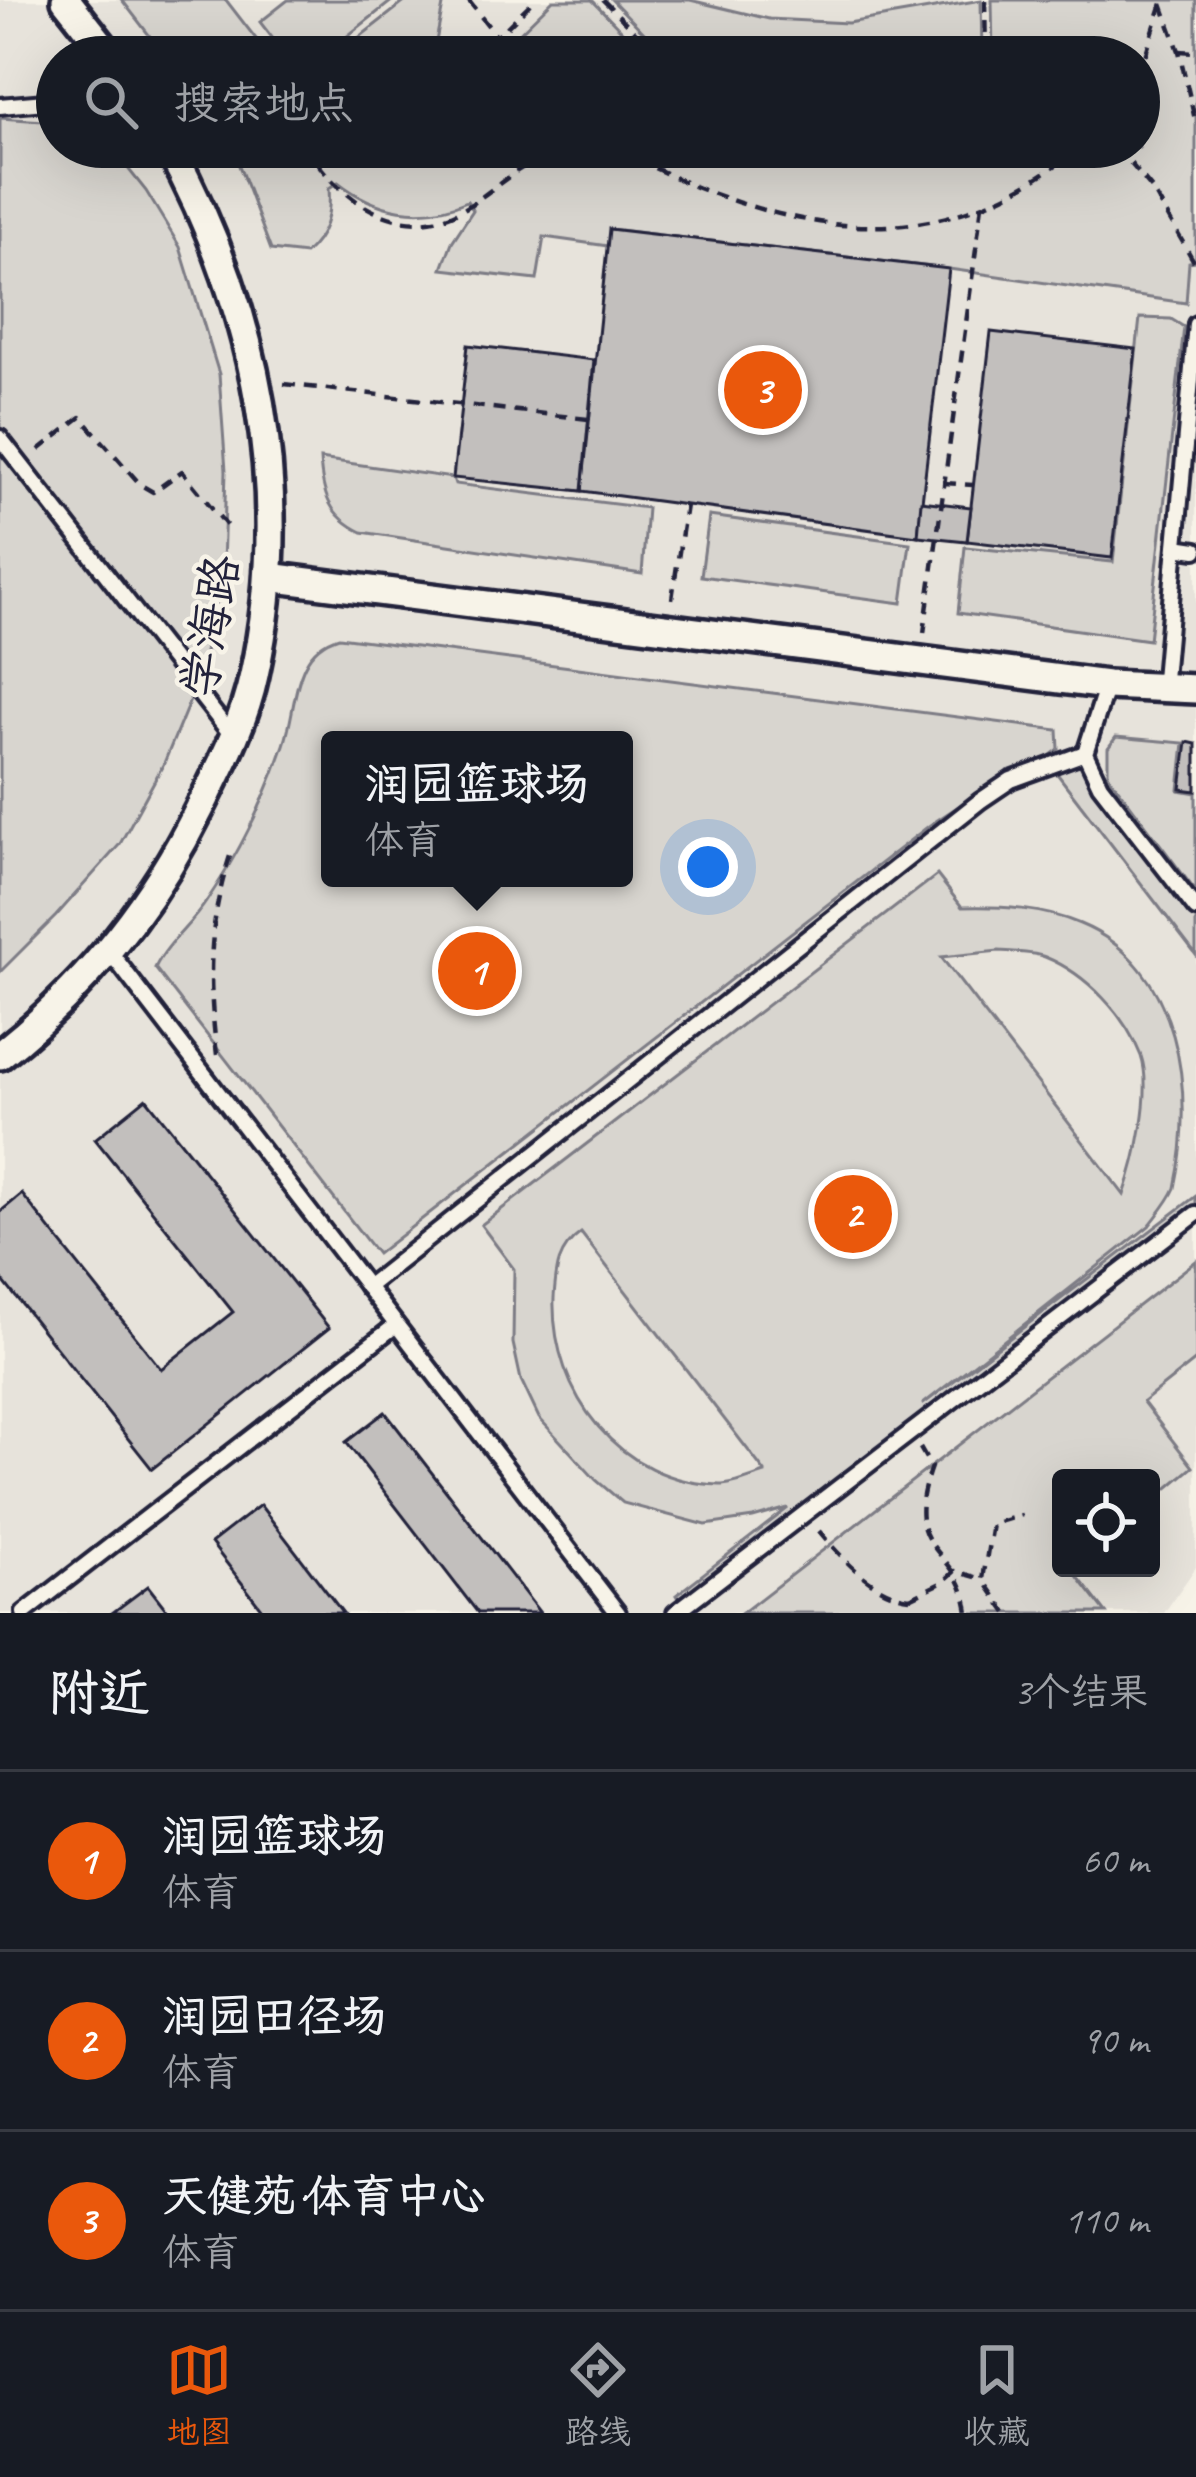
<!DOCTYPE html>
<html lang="zh">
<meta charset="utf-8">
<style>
:root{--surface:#171b24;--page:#20242c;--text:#f1f3f6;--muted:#9ea1a6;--line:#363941;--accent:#ea580c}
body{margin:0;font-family:Caveat,"LXGW WenKai TC",sans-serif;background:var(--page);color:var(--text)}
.controls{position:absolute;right:36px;bottom:36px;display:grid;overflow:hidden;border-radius:12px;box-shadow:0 12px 48px #0002}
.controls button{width:108px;height:108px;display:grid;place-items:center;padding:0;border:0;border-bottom:3px solid var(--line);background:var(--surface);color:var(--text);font:60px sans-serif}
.you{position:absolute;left:708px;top:867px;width:42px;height:42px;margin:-30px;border:9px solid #fff;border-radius:50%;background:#1a73e8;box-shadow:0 0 0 18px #1a73e833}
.badge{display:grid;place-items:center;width:78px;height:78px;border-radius:50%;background:var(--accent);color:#fff;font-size:39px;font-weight:700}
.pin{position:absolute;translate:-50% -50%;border:6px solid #fff;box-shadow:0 3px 12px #0006}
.popup{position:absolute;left:321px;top:731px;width:312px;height:156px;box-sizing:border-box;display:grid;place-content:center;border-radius:12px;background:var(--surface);filter:drop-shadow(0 3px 9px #0005);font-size:39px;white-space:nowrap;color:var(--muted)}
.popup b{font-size:45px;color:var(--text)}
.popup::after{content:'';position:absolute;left:50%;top:100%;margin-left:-24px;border:24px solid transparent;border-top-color:var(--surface)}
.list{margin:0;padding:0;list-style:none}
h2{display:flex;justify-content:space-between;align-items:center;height:156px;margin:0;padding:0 48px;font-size:51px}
h2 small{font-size:39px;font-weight:400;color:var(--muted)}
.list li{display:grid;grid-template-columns:78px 1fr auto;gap:36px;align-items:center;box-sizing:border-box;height:180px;padding:0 48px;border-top:3px solid var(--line)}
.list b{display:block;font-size:45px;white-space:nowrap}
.list p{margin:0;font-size:39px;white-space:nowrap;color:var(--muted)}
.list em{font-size:39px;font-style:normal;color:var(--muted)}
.icon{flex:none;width:66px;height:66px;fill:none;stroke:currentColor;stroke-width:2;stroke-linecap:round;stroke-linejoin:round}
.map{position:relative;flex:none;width:1196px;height:1613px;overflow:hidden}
.search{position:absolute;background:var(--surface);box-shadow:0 12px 48px #0002;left:36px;right:36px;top:36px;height:132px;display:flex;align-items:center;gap:30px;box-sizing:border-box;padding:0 42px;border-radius:66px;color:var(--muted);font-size:45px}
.sheet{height:696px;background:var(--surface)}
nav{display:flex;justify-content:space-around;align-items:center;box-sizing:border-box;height:168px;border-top:3px solid var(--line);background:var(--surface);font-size:33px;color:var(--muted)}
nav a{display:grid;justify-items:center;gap:6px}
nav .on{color:var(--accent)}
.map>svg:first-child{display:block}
</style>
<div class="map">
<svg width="1196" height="1613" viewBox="0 0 1196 1613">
<rect width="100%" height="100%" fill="#f7f3e8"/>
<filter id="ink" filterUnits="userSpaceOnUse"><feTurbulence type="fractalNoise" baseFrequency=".00833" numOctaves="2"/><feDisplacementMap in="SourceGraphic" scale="24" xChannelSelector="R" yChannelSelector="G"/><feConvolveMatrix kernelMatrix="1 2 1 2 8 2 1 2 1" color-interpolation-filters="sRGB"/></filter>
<g filter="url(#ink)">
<path fill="#e7e3db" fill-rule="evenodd" d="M0 0H1196V1567L1164 1613H0ZM57 57H1139V147H57ZM330 740H624V878H330ZM1061 1478H1151V1568H1061Z"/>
<g fill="#d8d5cf" stroke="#7d7c85" stroke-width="3" fill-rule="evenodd">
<polygon points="122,0 226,0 270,57 166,57"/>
<polygon points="288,0 393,0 321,57 287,57 260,22"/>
<polygon points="407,0 444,0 433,57 334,57"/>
<polygon points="553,0 592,0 647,57 495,57"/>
<polygon points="612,0 690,0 769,19 848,23 981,0 982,53 683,57 651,40"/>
<path d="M992 0H1196V261L1189 262 1186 303 949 269 610 229 608 246 544 237 537 280 442 269 452 242 473 210 467 201C422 221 376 212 338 182L329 188C331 215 326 235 305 254L271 250 232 147H1139V57H993Z"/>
<polygon points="0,118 57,122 57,147 111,147 146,191 180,247 219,374 226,471 223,566 200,676 164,763 120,844 56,916 0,972"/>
<polygon points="1140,318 1171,319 1184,327 1149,640 958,613 965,547 1113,562"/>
<path d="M320 459 453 478 455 484 647 508 642 574 362 532C329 516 322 494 320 459Z"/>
<polygon points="709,516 910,543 902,603 701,576"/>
<path d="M339 637 1058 730 1059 749 1047 758 1015 769 930 825 377 1254 155 968C167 943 191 925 206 902 239 854 265 800 284 745 298 705 291 651 339 637ZM330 740H624V878H330Z"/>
<polygon points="1116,737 1184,743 1179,790 1196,793 1196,892 1108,775 1108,748"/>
<polygon points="1085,753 1196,909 1196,955 1052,767"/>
<path d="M937 875 962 907C1002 906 1043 908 1080 924 1181 966 1196 1092 1175 1188 1169 1202 1158 1214 1149 1226L922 1405 1196 1196V1214L683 1606 676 1595 788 1508 753 1518 706 1525 623 1503 596 1480 539 1418 521 1380 513 1343 514 1269 481 1225ZM999 951C1013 952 1032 952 1045 957 1087 974 1125 1015 1141 1056 1153 1091 1136 1161 1124 1195L941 957ZM581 1233 765 1472V1473C751 1477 734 1485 720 1485 620 1483 551 1394 554 1298 556 1270 557 1250 581 1233Z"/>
<polygon points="1196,1261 1196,1360 1143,1402 1193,1467 1151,1502 1151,1478 1061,1478 1061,1568 1071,1568 1106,1613 742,1613"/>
</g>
<g fill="#c2bfbd" stroke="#22223b" stroke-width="3">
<polygon points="530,41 542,57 509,57"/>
<polygon points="609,229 949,269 918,536 582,491"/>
<polygon points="991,332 1136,349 1112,558 967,541"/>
<polygon points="468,345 594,360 582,491 453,478"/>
<polygon points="921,501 971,507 967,541 918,536"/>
<polygon points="1187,742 1196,744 1196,791 1181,789"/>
<polygon points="146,1098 329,1328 152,1469 0,1277 0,1212 22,1194 161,1369 233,1312 95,1139"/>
<polygon points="385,1412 540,1613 478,1613 346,1442"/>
<polygon points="260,1505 343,1613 265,1613 211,1543"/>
<polygon points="148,1586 169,1613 112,1613"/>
</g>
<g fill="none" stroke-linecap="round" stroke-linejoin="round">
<g stroke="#22223b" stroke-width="22">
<g id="service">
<polyline points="0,106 57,101"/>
<polyline points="0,438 233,737"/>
<polyline points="1176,547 1196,550"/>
<polyline points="1107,685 1085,753 1100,785 1196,909"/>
<polyline points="1163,690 1196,324"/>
<polyline points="110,952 618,1613"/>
<polyline points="367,1287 980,801 1011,780 1085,753"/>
<polyline points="24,1613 396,1325"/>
<polyline points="675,1613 1196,1214"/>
</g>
</g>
<g stroke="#22223b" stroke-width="36">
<g id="minor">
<polyline points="66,0 111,57"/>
<polyline points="269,577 1107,685 1196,689"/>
<path d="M0 1055C85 988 151 907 199 810 221 766 244 723 254 675 294 493 257 309 169 147"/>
</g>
</g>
<g stroke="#22223b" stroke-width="4.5" stroke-dasharray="12 9" stroke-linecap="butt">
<polyline points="468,0 497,37"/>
<polyline points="603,0 650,47 668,57"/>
<polyline points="985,0 986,57"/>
<polyline points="1162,4 1179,51 1196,124"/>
<polyline points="1179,51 1196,52"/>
<polyline points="477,57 534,0"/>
<polyline points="1139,75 1163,0"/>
<path d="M306 147C340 201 404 246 467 207 507 181 535 147 588 149 631 151 670 178 709 192 848 244 960 243 1080 147"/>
<polyline points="1117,147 1152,189 1196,265"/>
<polyline points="284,384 588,419"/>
<polyline points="39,450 81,417 141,485 153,492 182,471 231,531"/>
<polyline points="944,483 973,485"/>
<polyline points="672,599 686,505"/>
<polyline points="924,633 982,205"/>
<path d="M217 1055C208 982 207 927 230 856"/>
<path d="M920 1448 931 1467C898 1558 960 1542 968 1613"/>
<path d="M819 1531C842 1558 873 1594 910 1598L906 1613"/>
<polyline points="910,1598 943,1582 955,1571 983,1579"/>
<polyline points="1007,1613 983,1579 992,1524 1022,1515"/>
</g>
<use href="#service" stroke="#f7f3e8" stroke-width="14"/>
<use href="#minor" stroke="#f7f3e8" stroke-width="27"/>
</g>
</g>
<g text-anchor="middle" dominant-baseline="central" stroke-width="9" stroke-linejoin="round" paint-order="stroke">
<g font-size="48" fill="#22223b" stroke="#f7f3e8">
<text transform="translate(210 626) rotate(-80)">学海路</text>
</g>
</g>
</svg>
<div class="controls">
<button><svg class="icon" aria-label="locate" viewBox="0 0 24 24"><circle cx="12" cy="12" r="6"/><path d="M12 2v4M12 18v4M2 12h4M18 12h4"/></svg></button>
</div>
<div class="you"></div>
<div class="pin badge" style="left:477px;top:971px">1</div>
<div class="popup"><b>润园篮球场</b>体育</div>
<div class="pin badge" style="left:853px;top:1214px">2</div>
<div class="pin badge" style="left:763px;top:390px">3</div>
<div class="search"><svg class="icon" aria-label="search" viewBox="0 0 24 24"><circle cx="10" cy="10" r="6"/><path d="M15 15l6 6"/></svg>搜索地点</div>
</div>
<section class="sheet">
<h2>附近<small>3个结果</small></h2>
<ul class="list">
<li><span class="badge">1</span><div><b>润园篮球场</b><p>体育</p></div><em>60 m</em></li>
<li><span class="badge">2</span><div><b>润园田径场</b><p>体育</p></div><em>90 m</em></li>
<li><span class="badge">3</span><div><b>天健苑·体育中心</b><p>体育</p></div><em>110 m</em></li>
</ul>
</section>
<nav>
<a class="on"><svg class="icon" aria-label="map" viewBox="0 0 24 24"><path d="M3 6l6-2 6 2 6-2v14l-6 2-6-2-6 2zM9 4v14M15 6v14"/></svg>地图</a>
<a><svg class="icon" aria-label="directions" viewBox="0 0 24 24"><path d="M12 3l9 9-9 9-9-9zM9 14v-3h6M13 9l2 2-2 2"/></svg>路线</a>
<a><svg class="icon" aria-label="saved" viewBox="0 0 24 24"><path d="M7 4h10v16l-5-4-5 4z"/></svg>收藏</a>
</nav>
